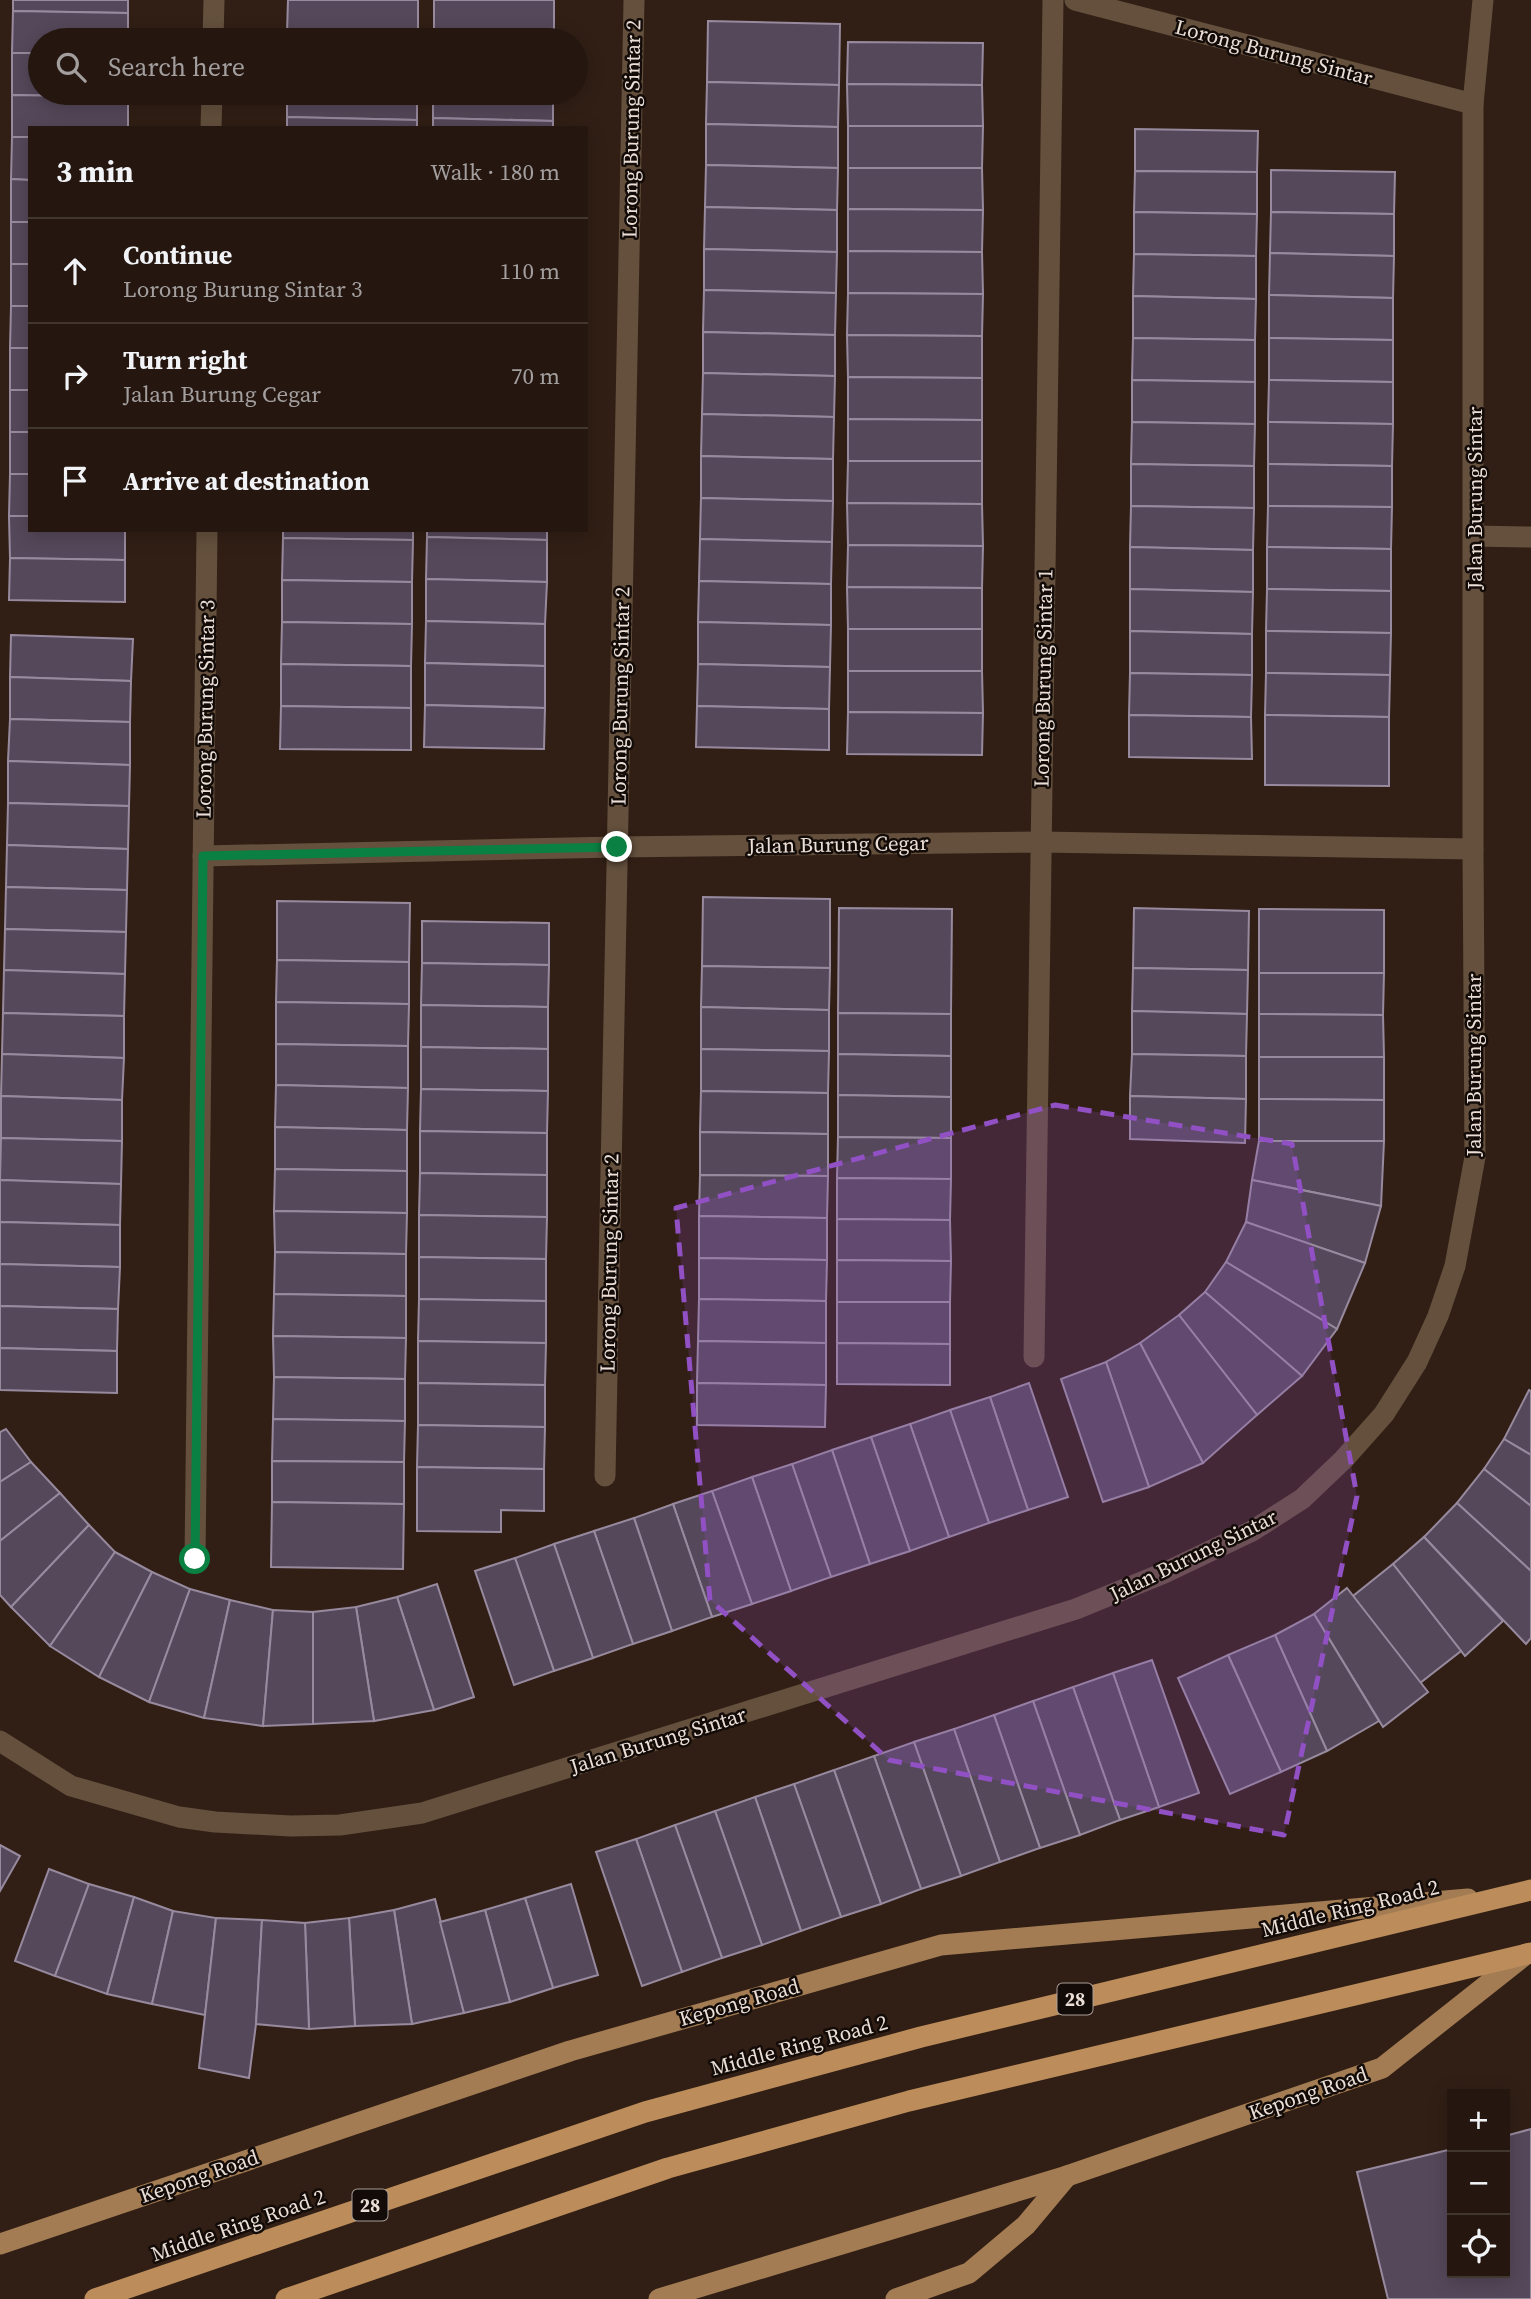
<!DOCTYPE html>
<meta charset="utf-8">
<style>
:root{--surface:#251710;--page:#31241e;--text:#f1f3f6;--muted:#a39f9f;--line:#423630}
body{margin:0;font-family:"Source Serif 4",serif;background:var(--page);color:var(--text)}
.controls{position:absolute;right:21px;bottom:21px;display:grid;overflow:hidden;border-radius:0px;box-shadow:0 4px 18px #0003}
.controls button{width:63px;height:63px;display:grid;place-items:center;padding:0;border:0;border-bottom:2px solid var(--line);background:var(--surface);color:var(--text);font:35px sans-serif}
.stop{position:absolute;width:21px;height:21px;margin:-16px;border:5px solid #0b8043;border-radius:50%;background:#fff}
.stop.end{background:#0b8043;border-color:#fff;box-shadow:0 2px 7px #0008}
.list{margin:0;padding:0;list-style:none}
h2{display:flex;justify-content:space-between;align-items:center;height:91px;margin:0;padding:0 28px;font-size:30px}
h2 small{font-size:23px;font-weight:400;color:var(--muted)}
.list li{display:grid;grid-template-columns:46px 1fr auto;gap:21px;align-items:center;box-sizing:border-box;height:105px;padding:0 28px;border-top:2px solid var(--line)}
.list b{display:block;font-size:26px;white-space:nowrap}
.list p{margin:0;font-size:23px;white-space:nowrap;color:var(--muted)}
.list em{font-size:23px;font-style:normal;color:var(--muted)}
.icon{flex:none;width:38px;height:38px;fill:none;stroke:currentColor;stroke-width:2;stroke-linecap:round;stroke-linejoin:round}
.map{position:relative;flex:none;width:1531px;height:2299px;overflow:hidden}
.search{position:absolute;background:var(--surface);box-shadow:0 4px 18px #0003;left:28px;top:28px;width:560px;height:77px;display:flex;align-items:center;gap:18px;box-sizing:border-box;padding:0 24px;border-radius:38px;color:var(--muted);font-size:26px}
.panel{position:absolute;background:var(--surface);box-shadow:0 4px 18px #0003;left:28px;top:126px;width:560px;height:406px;border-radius:0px}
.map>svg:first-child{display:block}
</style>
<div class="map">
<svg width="1531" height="2299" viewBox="0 0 1531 2299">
<rect width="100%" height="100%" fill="#311f15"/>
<g fill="#55485a" stroke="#988a9e" stroke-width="2">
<polygon points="13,0 128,0 128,13 13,11"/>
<polygon points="288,0 418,0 418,35 287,33"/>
<polygon points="434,0 554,0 554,38 434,35"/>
<polygon points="13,11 128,13 128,40 40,40 40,53 12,53"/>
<polygon points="708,21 840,24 839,85 707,82"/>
<polygon points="287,33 418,35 418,40 287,40"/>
<polygon points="434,35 554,38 554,40 434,40"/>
<polygon points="848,42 983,43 982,85 847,84"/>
<polygon points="12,53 40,53 40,93 128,93 128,97 12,95"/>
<polygon points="707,82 839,85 838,127 706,124"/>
<polygon points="847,84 982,85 983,126 848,126"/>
<polygon points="287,93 417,93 417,120 287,117"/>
<polygon points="433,93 553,93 553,121 433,118"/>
<polygon points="12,95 128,97 128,128 30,128 30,137 12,137"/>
<polygon points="287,117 417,120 417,128 287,128"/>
<polygon points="433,118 553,121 553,128 433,128"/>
<polygon points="706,124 838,127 838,168 706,165"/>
<polygon points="848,126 983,126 982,168 848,168"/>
<polygon points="1135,129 1258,131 1257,172 1135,171"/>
<polygon points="12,137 30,137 30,180 11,179"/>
<polygon points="706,165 838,168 837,210 705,207"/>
<polygon points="848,168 982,168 983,210 848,209"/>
<polygon points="1271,170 1395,172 1394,214 1271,212"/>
<polygon points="1135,171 1257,172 1257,214 1134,212"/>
<polygon points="11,179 30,180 30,222 11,222"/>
<polygon points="705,207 837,210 837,252 704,249"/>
<polygon points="848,209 983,210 982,252 848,251"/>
<polygon points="1134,212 1257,214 1256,256 1134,254"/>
<polygon points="1271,212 1394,214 1394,256 1270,253"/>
<rect x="11" y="222" width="19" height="42"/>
<polygon points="704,249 837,252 836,293 704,290"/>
<polygon points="848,251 982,252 983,294 848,293"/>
<polygon points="1270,253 1394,256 1393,298 1269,295"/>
<polygon points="1134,254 1256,256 1256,299 1133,296"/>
<rect x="11" y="264" width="19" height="42"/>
<polygon points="704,290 836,293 835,335 703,332"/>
<polygon points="848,293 983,294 982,336 847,335"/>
<polygon points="1269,295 1393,298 1393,340 1269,338"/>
<polygon points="1133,296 1256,299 1255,340 1133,338"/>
<polygon points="11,306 30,306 30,348 10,348"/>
<polygon points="703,332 835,335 835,376 703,373"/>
<polygon points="847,335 982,336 982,378 848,377"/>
<polygon points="1133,338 1255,340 1255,382 1132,380"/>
<polygon points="1269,338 1393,340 1393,382 1269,380"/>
<rect x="10" y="348" width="20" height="42"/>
<polygon points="703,373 835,376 834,417 702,414"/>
<polygon points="848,377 982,378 982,420 848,419"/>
<polygon points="1132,380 1255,382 1255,424 1132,422"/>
<polygon points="1269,380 1393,382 1393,424 1268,422"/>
<rect x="10" y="390" width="20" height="42"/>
<polygon points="702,414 834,417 833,459 701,456"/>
<polygon points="848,419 982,420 982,461 848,461"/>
<polygon points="1132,422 1255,424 1254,466 1131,464"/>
<polygon points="1268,422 1393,424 1392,466 1268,464"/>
<rect x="10" y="432" width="20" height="42"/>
<polygon points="701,456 833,459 833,501 701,498"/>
<polygon points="848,461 982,461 982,504 847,503"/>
<polygon points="1131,464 1254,466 1254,508 1131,506"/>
<polygon points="1268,464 1392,466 1392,507 1268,506"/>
<polygon points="10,474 30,474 30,516 9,516"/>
<polygon points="701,498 833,501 832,542 700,539"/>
<polygon points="847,503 982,504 983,546 848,545"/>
<polygon points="1131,506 1254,508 1253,550 1130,547"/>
<polygon points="1268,506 1392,507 1391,549 1267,547"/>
<polygon points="9,516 30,516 30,530 125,530 125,560 10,558"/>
<polygon points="283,530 413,530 413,540 283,538"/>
<polygon points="427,530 547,530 547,540 427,537"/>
<polygon points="427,537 547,540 547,582 426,579"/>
<polygon points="283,538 413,540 412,582 282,580"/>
<polygon points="700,539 832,542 831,584 699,581"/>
<polygon points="848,545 983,546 982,588 847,587"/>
<polygon points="1130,547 1253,550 1253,592 1130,589"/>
<polygon points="1267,547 1391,549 1391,591 1267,589"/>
<polygon points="10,558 125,560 125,602 9,600"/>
<polygon points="426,579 547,582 545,624 426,621"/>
<polygon points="282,580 412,582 412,624 282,622"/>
<polygon points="699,581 831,584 831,625 698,622"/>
<polygon points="847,587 982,588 982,629 848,629"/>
<polygon points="1130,589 1253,592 1252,634 1130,631"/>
<polygon points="1267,589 1391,591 1391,633 1266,631"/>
<polygon points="426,621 545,624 545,666 425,663"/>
<polygon points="282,622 412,624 411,666 281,664"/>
<polygon points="698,622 831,625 830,667 698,664"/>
<rect x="848" y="629" width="134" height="42"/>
<polygon points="1130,631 1252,634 1252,675 1130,673"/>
<polygon points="1266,631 1391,633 1390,675 1266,673"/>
<polygon points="11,635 133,639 131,681 10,677"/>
<polygon points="425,663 545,666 545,708 425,705"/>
<polygon points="281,664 411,666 411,708 281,706"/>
<polygon points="698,664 830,667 829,709 697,706"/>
<polygon points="848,671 982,671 983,713 848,712"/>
<polygon points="1130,673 1252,675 1251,717 1129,715"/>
<polygon points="1266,673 1390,675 1389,717 1265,715"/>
<polygon points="10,677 131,681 130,722 10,719"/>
<polygon points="425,705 545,708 544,749 424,747"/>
<polygon points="281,706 411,708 411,750 280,749"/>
<polygon points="697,706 829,709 829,750 696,747"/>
<polygon points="848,712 983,713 982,755 847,754"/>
<polygon points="1129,715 1251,717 1252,759 1129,757"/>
<polygon points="1265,715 1389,717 1389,786 1265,785"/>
<polygon points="10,719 130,722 130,765 8,761"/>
<polygon points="8,761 130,765 129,806 8,803"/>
<polygon points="8,803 129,806 128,849 7,845"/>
<polygon points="7,845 128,849 127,890 6,887"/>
<polygon points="6,887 127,890 126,932 5,929"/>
<polygon points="703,897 830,899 830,968 702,966"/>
<polygon points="277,901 410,903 409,962 277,960"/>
<polygon points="839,908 952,909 951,1014 838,1013"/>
<polygon points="1134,908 1249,911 1248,970 1133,968"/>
<polygon points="1259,909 1384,910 1384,973 1259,973"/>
<polygon points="422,921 549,923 549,965 422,963"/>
<polygon points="5,929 126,932 125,974 4,970"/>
<polygon points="277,960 409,962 409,1004 276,1002"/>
<polygon points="422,963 549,965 548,1007 421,1005"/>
<polygon points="702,966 830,968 829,1010 701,1007"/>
<polygon points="1133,968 1248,970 1247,1014 1132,1011"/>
<polygon points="4,970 125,974 124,1016 3,1013"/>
<polygon points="1259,973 1384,973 1383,1015 1259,1014"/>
<polygon points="276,1002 409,1004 408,1046 276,1044"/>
<polygon points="421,1005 548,1007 548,1049 421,1047"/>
<polygon points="701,1007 829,1010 829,1051 701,1049"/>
<polygon points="1132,1011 1247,1014 1246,1056 1132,1054"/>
<polygon points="3,1013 124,1016 124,1058 2,1054"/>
<polygon points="838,1013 951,1014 951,1056 838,1054"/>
<polygon points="1259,1014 1383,1015 1384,1057 1259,1057"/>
<polygon points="276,1044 408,1046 408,1088 276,1085"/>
<polygon points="421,1047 548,1049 548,1091 421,1089"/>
<polygon points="701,1049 829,1051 828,1093 701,1091"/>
<polygon points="2,1054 124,1058 122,1100 1,1096"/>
<polygon points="838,1054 951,1056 951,1097 838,1095"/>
<polygon points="1132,1054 1246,1056 1246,1099 1130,1096"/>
<polygon points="1259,1057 1384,1057 1384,1100 1259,1099"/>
<polygon points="276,1085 408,1088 407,1130 275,1127"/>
<polygon points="421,1089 548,1091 547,1133 420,1131"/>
<polygon points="701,1091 828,1093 828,1134 700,1132"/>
<polygon points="838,1095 951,1097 951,1138 838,1137"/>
<polygon points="1,1096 122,1100 122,1141 1,1138"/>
<polygon points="1130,1096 1246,1099 1245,1143 1130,1139"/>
<polygon points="1259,1099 1384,1100 1384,1141 1259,1141"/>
<polygon points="275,1127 407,1130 407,1171 275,1169"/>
<polygon points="420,1131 547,1133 547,1175 420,1173"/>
<polygon points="700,1132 828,1134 828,1176 700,1175"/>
<polygon points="838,1137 951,1138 951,1179 837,1178"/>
<polygon points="1,1138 122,1141 121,1184 0,1180"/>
<polygon points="1259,1141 1384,1141 1381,1206 1252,1180"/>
<polygon points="275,1169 407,1171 407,1213 274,1211"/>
<polygon points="420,1173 547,1175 547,1217 419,1215"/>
<polygon points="700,1175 828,1176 827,1218 699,1216"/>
<polygon points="837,1178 951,1179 950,1220 837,1219"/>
<polygon points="0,1180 121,1184 120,1225 0,1222"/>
<polygon points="1252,1180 1381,1206 1365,1263 1246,1222"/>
<polygon points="274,1211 407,1213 406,1254 275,1252"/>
<polygon points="419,1215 547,1217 546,1259 419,1257"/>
<polygon points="699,1216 827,1218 827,1260 699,1258"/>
<polygon points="837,1219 950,1220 951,1261 837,1260"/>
<polygon points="0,1222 120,1225 120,1267 0,1264"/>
<polygon points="1246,1222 1365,1263 1337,1329 1226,1262"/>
<polygon points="275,1252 406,1254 406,1296 274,1294"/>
<polygon points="419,1257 546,1259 546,1301 419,1299"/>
<polygon points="699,1258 827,1260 826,1301 699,1299"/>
<polygon points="837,1260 951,1261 950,1302 837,1302"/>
<polygon points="1226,1262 1337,1329 1302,1376 1205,1292"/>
<polygon points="0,1264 120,1267 118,1309 0,1306"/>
<polygon points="1205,1292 1302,1376 1257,1415 1179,1315"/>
<polygon points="274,1294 406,1296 406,1338 273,1336"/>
<polygon points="419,1299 546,1301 546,1343 418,1341"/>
<polygon points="699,1299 826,1301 826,1343 698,1341"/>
<polygon points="837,1302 950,1302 950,1344 837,1343"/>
<polygon points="0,1306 118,1309 117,1351 0,1348"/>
<polygon points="1179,1315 1257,1415 1203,1463 1140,1343"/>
<polygon points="273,1336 406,1338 405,1379 274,1377"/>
<polygon points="418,1341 546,1343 545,1385 418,1383"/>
<polygon points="698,1341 826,1343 826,1385 697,1383"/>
<polygon points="837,1343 950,1344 950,1385 837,1384"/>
<polygon points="1140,1343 1203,1463 1149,1487 1106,1362"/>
<polygon points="0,1348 117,1351 117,1393 0,1390"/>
<polygon points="1106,1362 1149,1487 1103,1502 1061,1379"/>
<polygon points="274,1377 405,1379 405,1421 273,1419"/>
<polygon points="418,1383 545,1385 545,1427 418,1425"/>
<polygon points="697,1383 826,1385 825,1427 697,1425"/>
<polygon points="1029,1383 1068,1497 1028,1510 990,1397"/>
<polygon points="1529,1390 1531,1391 1531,1455 1504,1439"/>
<polygon points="990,1397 1028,1510 989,1523 950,1410"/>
<polygon points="950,1410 989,1523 949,1537 910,1424"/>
<polygon points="273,1419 405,1421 404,1462 272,1461"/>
<polygon points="910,1424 949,1537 910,1551 871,1437"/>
<polygon points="418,1425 545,1427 544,1469 417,1467"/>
<polygon points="6,1429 31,1462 0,1482 0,1432"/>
<polygon points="871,1437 910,1551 870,1564 832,1450"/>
<polygon points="1504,1439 1531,1455 1531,1506 1484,1469"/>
<polygon points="832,1450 870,1564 831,1577 792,1464"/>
<polygon points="272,1461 404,1462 404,1504 272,1502"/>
<polygon points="31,1462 60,1493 0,1541 0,1482"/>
<polygon points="792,1464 831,1577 791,1591 752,1477"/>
<polygon points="417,1467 544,1469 544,1511 501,1510 501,1532 417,1531"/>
<polygon points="1484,1469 1531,1506 1531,1571 1457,1503"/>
<polygon points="752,1477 791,1591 752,1604 712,1491"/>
<polygon points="712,1491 752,1604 712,1617 673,1504"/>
<polygon points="60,1493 89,1525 11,1607 0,1595 0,1541"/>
<polygon points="272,1502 404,1504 403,1569 271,1567"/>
<polygon points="1457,1503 1531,1571 1531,1638 1526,1644 1424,1537"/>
<polygon points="673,1504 712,1617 672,1631 634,1518"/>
<polygon points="634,1518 672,1631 633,1644 594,1531"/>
<polygon points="89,1525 115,1552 50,1646 11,1607"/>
<polygon points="594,1531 633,1644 593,1658 554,1544"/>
<polygon points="1424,1537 1503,1621 1465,1656 1393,1564"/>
<polygon points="554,1544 593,1658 554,1671 515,1558"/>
<polygon points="115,1552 152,1572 99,1677 50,1646"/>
<polygon points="515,1558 554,1671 514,1685 475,1571"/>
<polygon points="1393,1564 1461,1651 1420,1683 1353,1596"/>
<polygon points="152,1572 190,1589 149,1702 99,1677"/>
<polygon points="437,1584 474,1697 434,1710 397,1597"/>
<polygon points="1347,1588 1428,1692 1383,1727 1314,1614"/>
<polygon points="190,1589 230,1600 204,1718 149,1702"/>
<polygon points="397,1597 434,1710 374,1721 356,1607"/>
<polygon points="230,1600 273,1610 263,1726 204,1718"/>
<polygon points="356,1607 374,1721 313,1724 313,1612"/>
<polygon points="273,1610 313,1612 313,1724 263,1726"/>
<polygon points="1314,1614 1379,1721 1327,1751 1275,1635"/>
<polygon points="1275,1635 1327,1751 1281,1772 1228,1655"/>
<polygon points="1228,1655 1281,1772 1230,1794 1178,1678"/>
<polygon points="1152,1660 1199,1793 1159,1807 1113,1673"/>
<polygon points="1113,1673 1159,1807 1120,1820 1073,1687"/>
<polygon points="1073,1687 1120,1820 1080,1835 1033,1701"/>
<polygon points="1033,1701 1080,1835 1040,1848 994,1715"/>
<polygon points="994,1715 1040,1848 1000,1862 954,1729"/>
<polygon points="954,1729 1000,1862 961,1876 914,1742"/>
<polygon points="914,1742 961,1876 921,1889 874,1756"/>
<polygon points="874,1756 921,1889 881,1904 834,1770"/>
<polygon points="834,1770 881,1904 841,1917 794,1784"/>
<polygon points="794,1784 841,1917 801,1931 755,1797"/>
<polygon points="755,1797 801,1931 762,1945 715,1811"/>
<polygon points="715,1811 762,1945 722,1958 675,1825"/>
<polygon points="675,1825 722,1958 682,1972 636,1839"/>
<polygon points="636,1839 682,1972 642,1986 596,1852"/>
<polygon points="0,1845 20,1856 0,1891"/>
<polygon points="49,1869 89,1884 55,1976 15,1961"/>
<polygon points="89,1884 134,1897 107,1994 55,1976"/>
<polygon points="571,1884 598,1975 553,1988 525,1898"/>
<polygon points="134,1897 173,1911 152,2004 107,1994"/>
<polygon points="525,1898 553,1988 510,2002 485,1910"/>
<polygon points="435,1899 464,2013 412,2024 394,1910"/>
<polygon points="394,1910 412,2024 355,2026 349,1918"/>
<polygon points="485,1910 510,2002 464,2013 440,1922"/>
<polygon points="173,1911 216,1918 205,2015 152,2004"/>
<polygon points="216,1918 262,1920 256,2024 249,2078 199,2068"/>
<polygon points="349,1918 355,2026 309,2029 305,1923"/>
<polygon points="262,1920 305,1923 309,2029 256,2024"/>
<polygon points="1531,2129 1531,2299 1388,2299 1357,2172 1452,2149 1452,2273 1505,2273 1505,2136"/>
</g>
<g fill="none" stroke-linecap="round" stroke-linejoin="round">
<g stroke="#64503d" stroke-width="21">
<polyline points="1075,0 1473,104"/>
<polyline points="213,40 214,0"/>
<polyline points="211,128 212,93"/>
<polyline points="1474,536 1531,537"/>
<polyline points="203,856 616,847 1040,842 1473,849"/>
<polyline points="1034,1357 1053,0"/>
<polyline points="605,1476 634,0"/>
<polyline points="195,1559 207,530"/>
<polyline points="0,1741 71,1786 179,1817 215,1822 291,1826 340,1825 422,1813 1076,1609 1164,1573 1252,1531 1302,1499 1344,1459 1384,1414 1417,1362 1438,1316 1455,1266 1475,1157 1473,849 1473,104 1483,0"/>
</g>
<g stroke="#a37c53" stroke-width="21">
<polyline points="0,2244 570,2051 941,1945 1468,1899"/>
<polyline points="659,2299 1067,2176 1382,2068 1526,1954"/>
<polyline points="896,2299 969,2273 1026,2225 1067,2176"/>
</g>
<g stroke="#bc8d5b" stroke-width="21">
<polyline points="95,2299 645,2112 921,2037 1531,1890"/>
<polyline points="286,2299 668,2168 909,2101 1531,1953"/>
</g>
</g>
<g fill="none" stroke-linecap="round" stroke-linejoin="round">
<polyline stroke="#0b8043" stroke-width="9" points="195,1559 203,856 617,847"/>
</g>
<path fill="#9150c4" fill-opacity="0.2" stroke="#9150c4" stroke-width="5" stroke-dasharray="14 9" stroke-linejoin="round" d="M1055 1105 1292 1144 1357 1496 1284 1835 889 1760 710 1600 676 1208Z"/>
<g text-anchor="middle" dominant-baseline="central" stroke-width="5" stroke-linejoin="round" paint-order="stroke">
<g fill="#130b07" stroke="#aa9f99" stroke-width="2">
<rect x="1057.5" y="1983.5" width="35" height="31" rx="5"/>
<rect x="352.5" y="2189.5" width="35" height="31" rx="5"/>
</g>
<g font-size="19" font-weight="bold" fill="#eaded7">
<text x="1075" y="1999">28</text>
<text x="370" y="2205">28</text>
</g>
<g font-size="21" fill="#eaded7" stroke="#130b07">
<text transform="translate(1274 52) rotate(15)">Lorong Burung Sintar</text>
<text transform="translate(631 129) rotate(-89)">Lorong Burung Sintar 2</text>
<text transform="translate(1474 498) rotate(-90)">Jalan Burung Sintar</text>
<text transform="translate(1043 678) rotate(-89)">Lorong Burung Sintar 1</text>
<text transform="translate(620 696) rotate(-89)">Lorong Burung Sintar 2</text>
<text transform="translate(205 709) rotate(-89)">Lorong Burung Sintar 3</text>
<text transform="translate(838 844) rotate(-1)">Jalan Burung Cegar</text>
<text transform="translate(1473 1065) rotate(-90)">Jalan Burung Sintar</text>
<text transform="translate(609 1263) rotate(-89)">Lorong Burung Sintar 2</text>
<text transform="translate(1193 1555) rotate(-26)">Jalan Burung Sintar</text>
<text transform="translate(658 1740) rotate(-17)">Jalan Burung Sintar</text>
<text transform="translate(1350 1908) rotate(-14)">Middle Ring Road 2</text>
<text transform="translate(739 2002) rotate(-16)">Kepong Road</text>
<text transform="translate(799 2045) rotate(-15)">Middle Ring Road 2</text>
<text transform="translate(1308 2093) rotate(-19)">Kepong Road</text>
<text transform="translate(199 2176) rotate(-19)">Kepong Road</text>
<text transform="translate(238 2225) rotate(-19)">Middle Ring Road 2</text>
</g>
</g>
</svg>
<div class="controls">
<button>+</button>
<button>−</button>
<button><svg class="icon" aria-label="locate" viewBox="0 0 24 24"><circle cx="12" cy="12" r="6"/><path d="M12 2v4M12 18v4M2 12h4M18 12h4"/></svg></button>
</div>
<div class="stop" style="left:195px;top:1559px"></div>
<div class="stop end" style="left:617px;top:847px"></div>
<div class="search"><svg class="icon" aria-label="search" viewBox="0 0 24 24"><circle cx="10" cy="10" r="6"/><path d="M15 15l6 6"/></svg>Search here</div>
<section class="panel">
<h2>3 min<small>Walk · 180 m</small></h2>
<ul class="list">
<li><svg class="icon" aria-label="ahead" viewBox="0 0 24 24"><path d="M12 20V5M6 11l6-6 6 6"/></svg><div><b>Continue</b><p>Lorong Burung Sintar 3</p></div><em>110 m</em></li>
<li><svg class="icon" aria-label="right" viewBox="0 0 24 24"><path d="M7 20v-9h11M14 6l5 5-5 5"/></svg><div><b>Turn right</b><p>Jalan Burung Cegar</p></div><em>70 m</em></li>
<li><svg class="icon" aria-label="arrive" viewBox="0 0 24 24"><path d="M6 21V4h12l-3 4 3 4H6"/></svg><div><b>Arrive at destination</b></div></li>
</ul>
</section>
</div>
